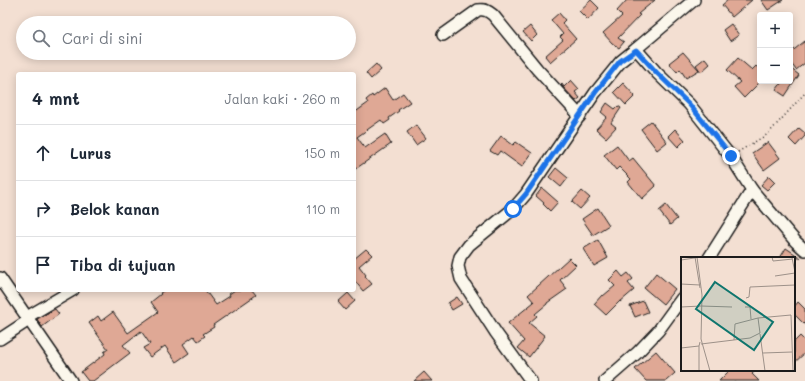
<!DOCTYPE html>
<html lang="id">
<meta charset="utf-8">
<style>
:root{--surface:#fff;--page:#f6f6f7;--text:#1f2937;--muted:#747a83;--line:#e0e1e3}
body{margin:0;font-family:Mali,sans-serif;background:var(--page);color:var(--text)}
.controls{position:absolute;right:12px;top:12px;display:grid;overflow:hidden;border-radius:4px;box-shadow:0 2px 10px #0003}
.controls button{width:36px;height:36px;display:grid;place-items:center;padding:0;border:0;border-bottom:1px solid var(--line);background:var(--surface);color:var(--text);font:20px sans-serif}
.stop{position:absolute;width:12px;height:12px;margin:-9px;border:3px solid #1a73e8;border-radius:50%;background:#fff}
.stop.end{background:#1a73e8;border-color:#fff;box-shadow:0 1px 4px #0008}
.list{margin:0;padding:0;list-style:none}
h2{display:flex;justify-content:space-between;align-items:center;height:52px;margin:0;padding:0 16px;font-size:17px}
h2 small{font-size:13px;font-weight:400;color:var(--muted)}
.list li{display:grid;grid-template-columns:26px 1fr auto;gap:12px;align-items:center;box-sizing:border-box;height:56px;padding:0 16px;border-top:1px solid var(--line)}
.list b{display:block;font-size:15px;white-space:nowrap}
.list em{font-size:13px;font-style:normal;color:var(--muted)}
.icon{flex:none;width:22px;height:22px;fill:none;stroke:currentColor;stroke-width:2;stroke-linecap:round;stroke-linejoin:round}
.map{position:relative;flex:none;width:805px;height:381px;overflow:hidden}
.search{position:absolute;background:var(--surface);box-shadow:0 2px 10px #0003;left:16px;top:16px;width:340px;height:44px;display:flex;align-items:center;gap:10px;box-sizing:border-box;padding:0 14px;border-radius:22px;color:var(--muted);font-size:15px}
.panel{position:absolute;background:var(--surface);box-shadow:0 2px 10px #0003;left:16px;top:72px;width:340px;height:220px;border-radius:4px}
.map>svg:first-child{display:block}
</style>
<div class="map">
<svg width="805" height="381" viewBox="0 0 805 381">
<rect width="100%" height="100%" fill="#f3dfd2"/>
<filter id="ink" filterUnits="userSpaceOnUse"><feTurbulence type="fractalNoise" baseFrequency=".025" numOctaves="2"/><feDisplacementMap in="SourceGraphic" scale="8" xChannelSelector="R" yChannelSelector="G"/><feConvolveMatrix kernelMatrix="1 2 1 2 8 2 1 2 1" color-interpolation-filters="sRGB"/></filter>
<g filter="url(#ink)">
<g fill="#dfa895" stroke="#1c1c1c">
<polygon points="591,0 599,8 588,20 579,11"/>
<polygon points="627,0 655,0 638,14 640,15 618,38 624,42 619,48 612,43 603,33 622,16 617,11"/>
<polygon points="728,0 752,0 732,17 722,5"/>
<polygon points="761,0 783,0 768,10"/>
<polygon points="559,13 565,20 562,23 576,39 550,62 545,56 563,40 560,37 563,34 551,20"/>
<polygon points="731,24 739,35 730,41 723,30"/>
<polygon points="530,26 537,35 531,41 523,32"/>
<polygon points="805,41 805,63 796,70 790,62 790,53"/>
<polygon points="683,52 699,70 686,78 680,69 677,72 669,63"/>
<polygon points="705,58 710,64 701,72 696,65"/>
<polygon points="738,58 752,70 756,66 760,70 760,82 744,98 734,87 740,82 727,70"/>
<polygon points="376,64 381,70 371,79 366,73"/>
<polygon points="790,68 799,75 785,96 776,90 783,81 790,81"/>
<polygon points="571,80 579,89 575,92 580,98 576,101 561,85 562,84 564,87"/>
<polygon points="623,83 635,96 626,105 614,92"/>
<polygon points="385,88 393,100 403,93 410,102 398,110 399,111 389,118 390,120 384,124 381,120 357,137 365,148 385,134 391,144 354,170 354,113 368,103 366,100 372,95 373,97"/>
<polygon points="607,103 615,109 618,106 621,108 611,123 616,127 606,138 596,129 607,117 601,112"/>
<polygon points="651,121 667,142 657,150 641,129"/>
<polygon points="416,125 426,138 416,145 407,132"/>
<polygon points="799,128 805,133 805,136 796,146 789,139"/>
<polygon points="675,129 685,140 678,147 668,136"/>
<polygon points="501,136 513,145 516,142 532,153 522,167 500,151 497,155 490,151"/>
<polygon points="768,142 780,158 764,170 752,153"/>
<polygon points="617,145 629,161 633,158 656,186 642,199 628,182 631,179 619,167 616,170 604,155"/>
<polygon points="556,168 568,178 561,187 549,177"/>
<polygon points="769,176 775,182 767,190 761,185"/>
<polygon points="542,188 558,202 550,211 543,204 544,203 536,196"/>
<polygon points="582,191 590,198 580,209 572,202"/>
<polygon points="666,205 677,219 670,225 659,211"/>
<polygon points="598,208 609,225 593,235 582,219"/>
<polygon points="598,240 608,258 594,266 583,249"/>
<polygon points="786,248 801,258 780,258"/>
<polygon points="366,249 372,255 359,266 366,275 365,276 372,284 363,291 354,280 354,259"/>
<polygon points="569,258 576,265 560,280 567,289 547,303 547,304 535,314 537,316 529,323 545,336 529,357 518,348 524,341 508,323 534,302 528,295"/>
<polygon points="618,271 623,277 628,273 633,279 628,283 634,290 620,302 620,301 606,315 594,304 602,295 603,296 615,286 609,280"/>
<polygon points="656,273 675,289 663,304 644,288"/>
<polygon points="165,290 205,290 216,305 230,296 229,294 235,290 252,290 256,295 213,325 214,327 203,334 205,336 198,341 194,336 183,344 189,353 176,362 165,346 150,357 143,348 150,344 141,331 123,345 130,353 93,381 88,381 81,372 105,354 104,352 108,349 89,323 98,316 101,321 113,312 128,333 158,312 151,302 161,294 160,293"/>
<polygon points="348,293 355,301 345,310 338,302"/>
<polygon points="457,297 462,304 452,310 448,303"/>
<polygon points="643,301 648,312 635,317 630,306"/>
<polygon points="798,302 805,309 805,325 794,314 794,307"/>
<polygon points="55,309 59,314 42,327 37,319"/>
<polygon points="800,336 805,341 805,353 794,363 794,342"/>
<polygon points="656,351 675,373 666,381 646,381 635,369"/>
<polygon points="730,370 756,370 752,374 759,381 719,381"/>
<polygon points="424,372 432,381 414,381"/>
</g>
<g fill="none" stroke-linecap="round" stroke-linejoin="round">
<g stroke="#1c1c1c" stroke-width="14">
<g id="minor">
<polyline points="694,0 636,49 657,73 689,104 731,157 752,190 709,258"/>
<path d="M443 35 478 10C485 9 488 11 493 15L537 69 580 116"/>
<polyline points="752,190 796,242 805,250"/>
<polyline points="0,278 71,381"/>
<polyline points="27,317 73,290"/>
<polyline points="0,339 29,320"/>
<polyline points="531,381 496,333 461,279 458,266 460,257 469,245 513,209 526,194 595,93 621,61 636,49"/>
<polyline points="605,381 637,353 658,331 682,298"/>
</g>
</g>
<polyline stroke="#1c1c1c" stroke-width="1.5" stroke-dasharray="1 3" stroke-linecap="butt" points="738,152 768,134 805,93"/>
<use href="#minor" stroke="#fbf7ec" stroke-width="11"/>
</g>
</g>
<g fill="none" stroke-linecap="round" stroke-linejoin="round" filter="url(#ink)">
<polyline stroke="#1a73e8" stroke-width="5" points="513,209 526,194 595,93 620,61 636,50 657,73 689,104 731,156"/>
</g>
<g transform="translate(681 257)">
<rect width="114" height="114" fill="#f3dfd2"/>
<path fill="none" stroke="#9d9189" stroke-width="1" d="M14 0 19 31M16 0 21 38 20 82 29 114M91 0 92 4 112 2M111 1 114 15M0 3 20 0M94 19 114 16M0 27 19 28M65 41 68 40 69 30 114 28M20 49 51 50M0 50 20 49M64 50H69L70 62M79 77 84 114M53 83 54 67 77 61M20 87 69 81 79 76 77 61 110 58 112 114M0 91 18 89 19 85M82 96 111 95M18 114V89"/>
<path fill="#0f766e" fill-opacity="0.15" stroke="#0f766e" stroke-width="2" d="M34 25 92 65 73 93 15 52Z"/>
<rect width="114" height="114" fill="none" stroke="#1c1c1c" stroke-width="2"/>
</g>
</svg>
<div class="controls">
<button>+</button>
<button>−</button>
</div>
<div class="stop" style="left:513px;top:209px"></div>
<div class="stop end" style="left:731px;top:156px"></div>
<div class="search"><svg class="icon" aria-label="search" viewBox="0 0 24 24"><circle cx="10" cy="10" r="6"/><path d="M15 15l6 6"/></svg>Cari di sini</div>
<section class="panel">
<h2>4 mnt<small>Jalan kaki · 260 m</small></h2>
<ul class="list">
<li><svg class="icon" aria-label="ahead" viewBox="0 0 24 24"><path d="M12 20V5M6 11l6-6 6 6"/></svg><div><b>Lurus</b></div><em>150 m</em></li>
<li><svg class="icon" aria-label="right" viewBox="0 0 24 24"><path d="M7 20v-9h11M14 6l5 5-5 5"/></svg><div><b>Belok kanan</b></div><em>110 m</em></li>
<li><svg class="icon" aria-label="arrive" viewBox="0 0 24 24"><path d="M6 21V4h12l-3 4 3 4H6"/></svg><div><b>Tiba di tujuan</b></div></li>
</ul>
</section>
</div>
